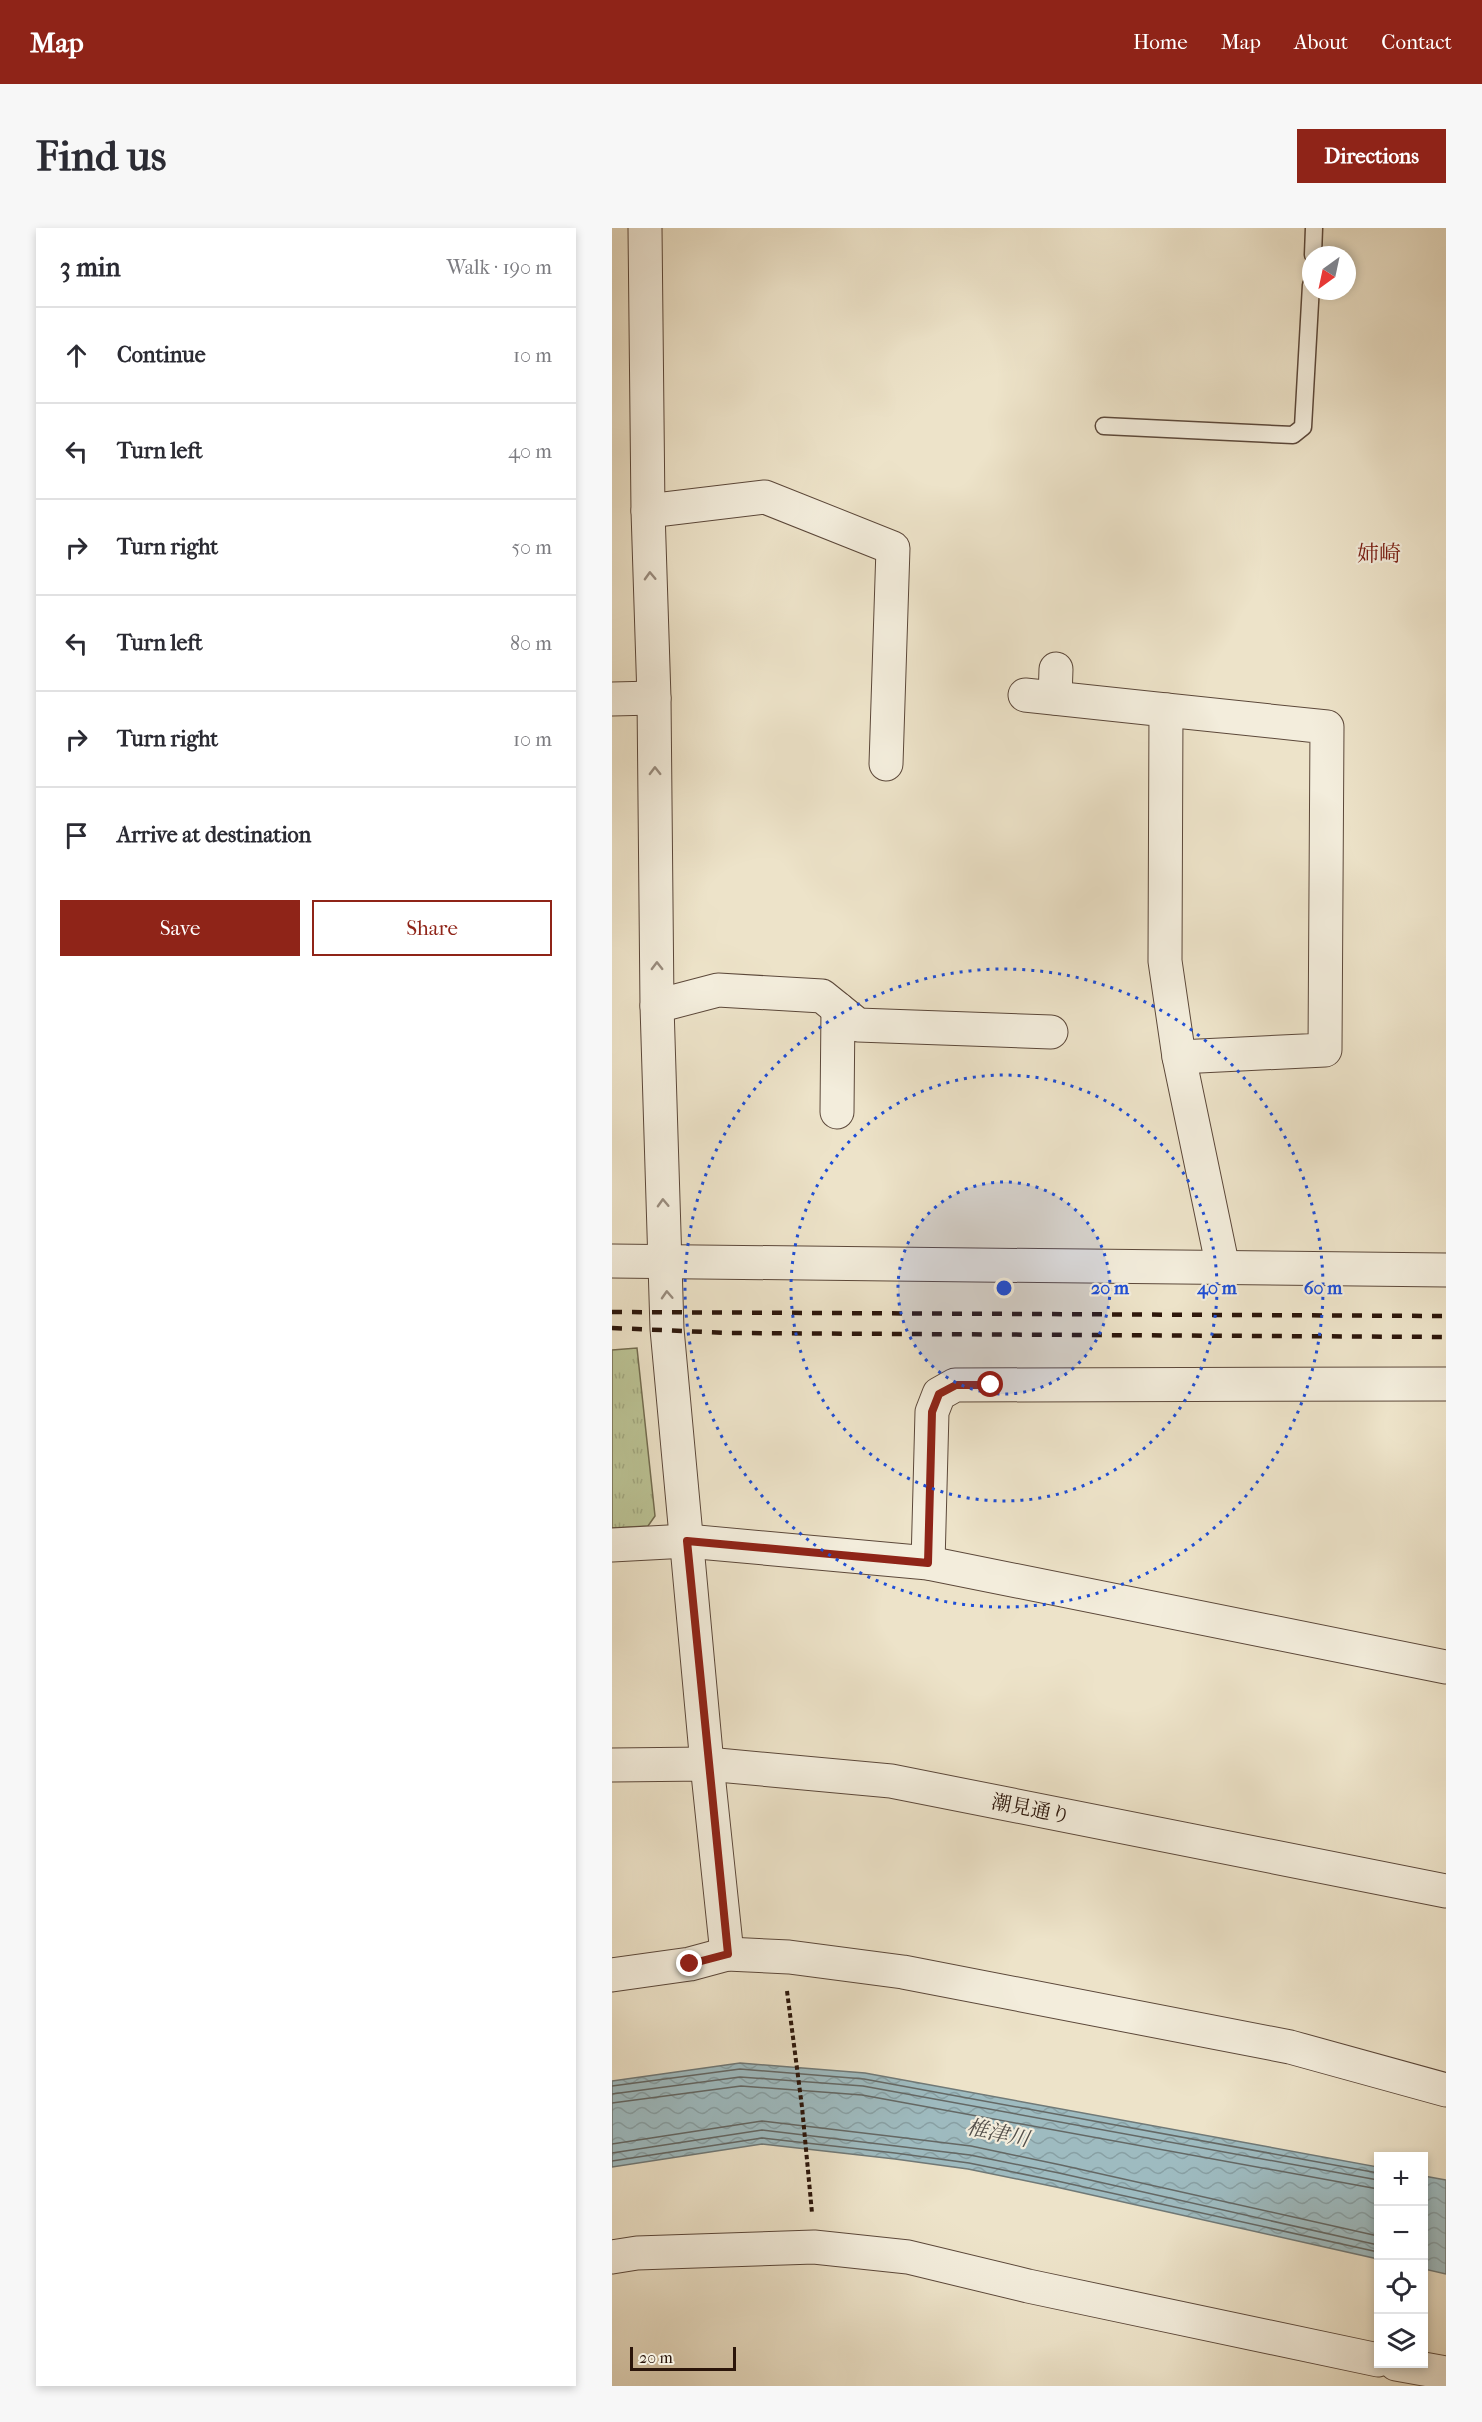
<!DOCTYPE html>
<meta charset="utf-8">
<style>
:root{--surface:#fff;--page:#f7f7f7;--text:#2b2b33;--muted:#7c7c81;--line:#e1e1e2;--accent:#8f2418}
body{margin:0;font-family:"IM FELL French Canon","Noto Serif JP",serif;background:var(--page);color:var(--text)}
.controls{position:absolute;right:18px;bottom:18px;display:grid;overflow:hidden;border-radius:0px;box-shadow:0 3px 9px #0003}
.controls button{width:54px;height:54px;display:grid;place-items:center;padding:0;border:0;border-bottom:2px solid var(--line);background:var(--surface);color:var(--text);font:30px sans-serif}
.compass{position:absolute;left:690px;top:18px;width:54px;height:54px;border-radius:50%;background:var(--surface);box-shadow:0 3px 9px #0003;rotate:213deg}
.scale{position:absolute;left:18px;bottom:15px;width:106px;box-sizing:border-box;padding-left:6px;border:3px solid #2b150a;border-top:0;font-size:16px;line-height:21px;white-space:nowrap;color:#2b150a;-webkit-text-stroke:4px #f3eddc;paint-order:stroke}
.stop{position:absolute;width:18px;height:18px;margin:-14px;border:4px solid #8f2418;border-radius:50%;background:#fff}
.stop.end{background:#8f2418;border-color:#fff;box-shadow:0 2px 6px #0008}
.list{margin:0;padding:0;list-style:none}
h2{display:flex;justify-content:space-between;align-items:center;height:78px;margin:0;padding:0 24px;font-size:26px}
h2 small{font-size:20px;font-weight:400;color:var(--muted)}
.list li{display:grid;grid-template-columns:39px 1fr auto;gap:18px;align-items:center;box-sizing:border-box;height:96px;padding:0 24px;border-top:2px solid var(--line)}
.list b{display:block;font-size:22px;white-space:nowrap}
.list em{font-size:20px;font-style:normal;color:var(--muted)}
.actions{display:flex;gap:12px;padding:18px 24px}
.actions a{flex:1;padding:14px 0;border:2px solid var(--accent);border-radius:0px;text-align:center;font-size:21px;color:var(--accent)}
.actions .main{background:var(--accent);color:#fff}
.icon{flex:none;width:33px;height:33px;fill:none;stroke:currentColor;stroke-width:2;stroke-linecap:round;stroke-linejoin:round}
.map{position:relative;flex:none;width:834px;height:2158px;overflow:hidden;border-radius:0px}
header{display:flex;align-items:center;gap:36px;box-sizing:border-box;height:84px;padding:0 30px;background:var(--accent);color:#fff}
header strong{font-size:28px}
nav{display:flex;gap:33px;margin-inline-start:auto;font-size:21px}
.intro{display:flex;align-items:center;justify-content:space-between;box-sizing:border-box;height:144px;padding:0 36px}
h1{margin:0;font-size:42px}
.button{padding:15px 27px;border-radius:0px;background:var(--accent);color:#fff;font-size:21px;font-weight:700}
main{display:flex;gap:36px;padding:0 36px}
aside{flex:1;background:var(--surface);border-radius:0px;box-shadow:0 3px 9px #0003}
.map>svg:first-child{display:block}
</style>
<header>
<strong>Map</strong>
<nav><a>Home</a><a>Map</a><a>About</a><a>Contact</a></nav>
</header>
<div class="intro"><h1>Find us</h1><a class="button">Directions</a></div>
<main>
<aside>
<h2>3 min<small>Walk · 190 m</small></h2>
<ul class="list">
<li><svg class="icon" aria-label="ahead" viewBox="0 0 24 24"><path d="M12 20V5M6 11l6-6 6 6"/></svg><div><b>Continue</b></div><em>10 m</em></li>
<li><svg class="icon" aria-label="left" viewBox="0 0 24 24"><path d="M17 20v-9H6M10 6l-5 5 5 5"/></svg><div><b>Turn left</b></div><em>40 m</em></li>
<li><svg class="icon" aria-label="right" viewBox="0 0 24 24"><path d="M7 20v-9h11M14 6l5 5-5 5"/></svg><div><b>Turn right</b></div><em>50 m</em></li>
<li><svg class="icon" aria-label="left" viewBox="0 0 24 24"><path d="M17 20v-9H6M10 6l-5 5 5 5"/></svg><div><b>Turn left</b></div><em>80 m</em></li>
<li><svg class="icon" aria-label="right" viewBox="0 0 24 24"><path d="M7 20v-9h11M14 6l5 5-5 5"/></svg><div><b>Turn right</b></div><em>10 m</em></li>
<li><svg class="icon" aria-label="arrive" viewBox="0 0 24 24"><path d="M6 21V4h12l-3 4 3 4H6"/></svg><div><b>Arrive at destination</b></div></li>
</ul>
<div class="actions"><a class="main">Save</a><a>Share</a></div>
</aside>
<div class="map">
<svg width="834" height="2158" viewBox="0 0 834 2158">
<defs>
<pattern id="park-tufts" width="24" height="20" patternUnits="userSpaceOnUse" patternTransform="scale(1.5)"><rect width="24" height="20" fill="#bbc395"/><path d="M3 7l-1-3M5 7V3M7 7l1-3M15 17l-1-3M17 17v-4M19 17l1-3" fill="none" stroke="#a1a77f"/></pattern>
<pattern id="water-waves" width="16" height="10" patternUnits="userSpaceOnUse" patternTransform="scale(1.5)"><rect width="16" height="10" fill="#9ebbc0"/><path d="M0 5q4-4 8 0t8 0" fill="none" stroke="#88a0a4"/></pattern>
</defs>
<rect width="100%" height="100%" fill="#ede3c9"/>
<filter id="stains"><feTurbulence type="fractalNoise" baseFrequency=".00333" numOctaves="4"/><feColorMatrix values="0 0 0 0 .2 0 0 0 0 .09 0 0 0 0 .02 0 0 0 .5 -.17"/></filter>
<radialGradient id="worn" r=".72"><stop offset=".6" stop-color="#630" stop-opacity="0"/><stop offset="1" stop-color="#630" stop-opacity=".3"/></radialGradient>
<polygon fill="url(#park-tufts)" stroke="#736c50" stroke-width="1.5" points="25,1120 43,1288 36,1298 0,1300 0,1122"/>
<g fill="url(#water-waves)" stroke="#707977" stroke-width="1.5">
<polygon points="128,1835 253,1845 766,1939 766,2031 444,1959 356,1941 283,1931 150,1916 0,1939 0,1853"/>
<polygon points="812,1948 834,1952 834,2046 812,2041"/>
</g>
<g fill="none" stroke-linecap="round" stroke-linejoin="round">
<g stroke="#646865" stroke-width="1.5">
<polyline points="0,1858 128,1841 252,1851 766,1945"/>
<polyline points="0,1866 128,1849 251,1858 766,1952"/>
<polyline points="0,1875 129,1858 250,1867 766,1961"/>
<polyline points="0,1916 150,1893 285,1909 359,1918 449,1937 766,2008"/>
<polyline points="0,1925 150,1902 284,1918 358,1927 447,1945 766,2017"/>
<polyline points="0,1933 150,1910 283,1925 357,1935 445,1953 766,2024"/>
</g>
<g stroke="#5c483a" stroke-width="19">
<g id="service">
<polyline points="701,27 702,0"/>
<polyline points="492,198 681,207 691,199 699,57"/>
</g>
</g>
<g stroke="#5c483a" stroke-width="35">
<g id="minor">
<polyline points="33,0 36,283 42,470 45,778 55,1101 95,1536 115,1726"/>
<polyline points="36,283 153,269 281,320 274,536"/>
<polyline points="413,467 554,482 553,733 567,829 611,1040"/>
<polyline points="443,470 444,441"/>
<polyline points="0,471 42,470"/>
<polyline points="554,482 715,499 713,822 567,829"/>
<polyline points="45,778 106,762 210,768 246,797 439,804"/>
<polyline points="225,884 226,781"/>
<polyline points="0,1033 834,1042"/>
<polyline points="0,1317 75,1313 316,1335 834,1439"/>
<polyline points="316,1335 320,1184 327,1166 343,1157 834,1156"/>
<polyline points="0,1747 78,1736 115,1726 177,1729 291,1744 678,1819 834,1862"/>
</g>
</g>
<g stroke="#5c483a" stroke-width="35">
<g id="tertiary">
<polyline points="0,1537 95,1536 279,1553 834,1663"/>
<polyline points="0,2029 25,2025 202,2019 296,2029 416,2058 766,2132"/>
<polyline points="784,2136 834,2145"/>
</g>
</g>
<polyline stroke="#2b150a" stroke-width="4" stroke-dasharray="4.5 3" stroke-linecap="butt" points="175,1763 190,1879 200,1985"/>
<use href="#service" stroke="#f3eddc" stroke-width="16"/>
<use href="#minor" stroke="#f3eddc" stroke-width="33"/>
<use href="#tertiary" stroke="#f3eddc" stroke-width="33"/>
<g stroke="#2b150a" stroke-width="4.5" stroke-dasharray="10 10" stroke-linecap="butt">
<polyline points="0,1084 834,1088"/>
<polyline points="0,1100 118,1105 834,1109"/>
</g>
</g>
<defs><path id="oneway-chevron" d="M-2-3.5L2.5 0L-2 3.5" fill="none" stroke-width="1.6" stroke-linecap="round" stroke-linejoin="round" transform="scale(1.5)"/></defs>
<g stroke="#998c7e">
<use href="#oneway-chevron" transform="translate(38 348) rotate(-92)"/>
<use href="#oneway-chevron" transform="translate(43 543) rotate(-91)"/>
<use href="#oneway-chevron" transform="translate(45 738) rotate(-91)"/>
<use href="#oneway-chevron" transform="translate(51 975) rotate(-92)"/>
<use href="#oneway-chevron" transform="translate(55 1067) rotate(-93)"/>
</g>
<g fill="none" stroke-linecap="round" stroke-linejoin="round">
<polyline stroke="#8f2418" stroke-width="8" points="78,1736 116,1726 75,1313 316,1335 320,1184 327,1166 344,1157 379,1157"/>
</g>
<circle cx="392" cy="1060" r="106" fill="#1d4ed8" fill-opacity=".12"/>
<g fill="none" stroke="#1d4ed8" stroke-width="3" stroke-dasharray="3 6">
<circle cx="392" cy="1060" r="106"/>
<circle cx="392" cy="1060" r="213"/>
<circle cx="392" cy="1060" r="319"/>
</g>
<g text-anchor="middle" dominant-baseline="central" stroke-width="4.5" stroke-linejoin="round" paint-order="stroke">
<g font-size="20" fill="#2b150a" stroke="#f3eddc">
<text transform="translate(419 1581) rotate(11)">潮見通り</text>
</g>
<g font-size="21" font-style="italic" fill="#534f4a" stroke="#f3eddc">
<text transform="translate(386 1905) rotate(12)">椎津川</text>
</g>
<g font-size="22" fill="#7a1f14" stroke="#f3eddc">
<text x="767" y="326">姉崎</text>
</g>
</g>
<circle cx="392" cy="1060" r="9" fill="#1d4ed8" stroke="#f3eddc" stroke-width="3"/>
<g font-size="18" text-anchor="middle" font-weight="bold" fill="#1d4ed8" stroke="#f3eddc" stroke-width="4.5" stroke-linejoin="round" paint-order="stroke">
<text x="498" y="1066">20 m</text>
<text x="605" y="1066">40 m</text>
<text x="711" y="1066">60 m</text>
</g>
<rect width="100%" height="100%" filter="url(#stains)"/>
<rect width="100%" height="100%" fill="url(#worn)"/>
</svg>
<div class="controls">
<button>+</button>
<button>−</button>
<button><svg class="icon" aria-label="locate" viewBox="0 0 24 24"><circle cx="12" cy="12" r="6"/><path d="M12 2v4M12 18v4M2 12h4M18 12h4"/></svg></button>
<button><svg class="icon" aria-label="layers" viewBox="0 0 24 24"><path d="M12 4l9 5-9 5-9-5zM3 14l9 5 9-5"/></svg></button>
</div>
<svg class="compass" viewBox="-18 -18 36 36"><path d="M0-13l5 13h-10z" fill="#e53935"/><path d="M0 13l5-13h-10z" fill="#7c7c81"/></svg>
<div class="scale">20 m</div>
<div class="stop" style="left:379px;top:1157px"></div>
<div class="stop end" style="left:78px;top:1736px"></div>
</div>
</main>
